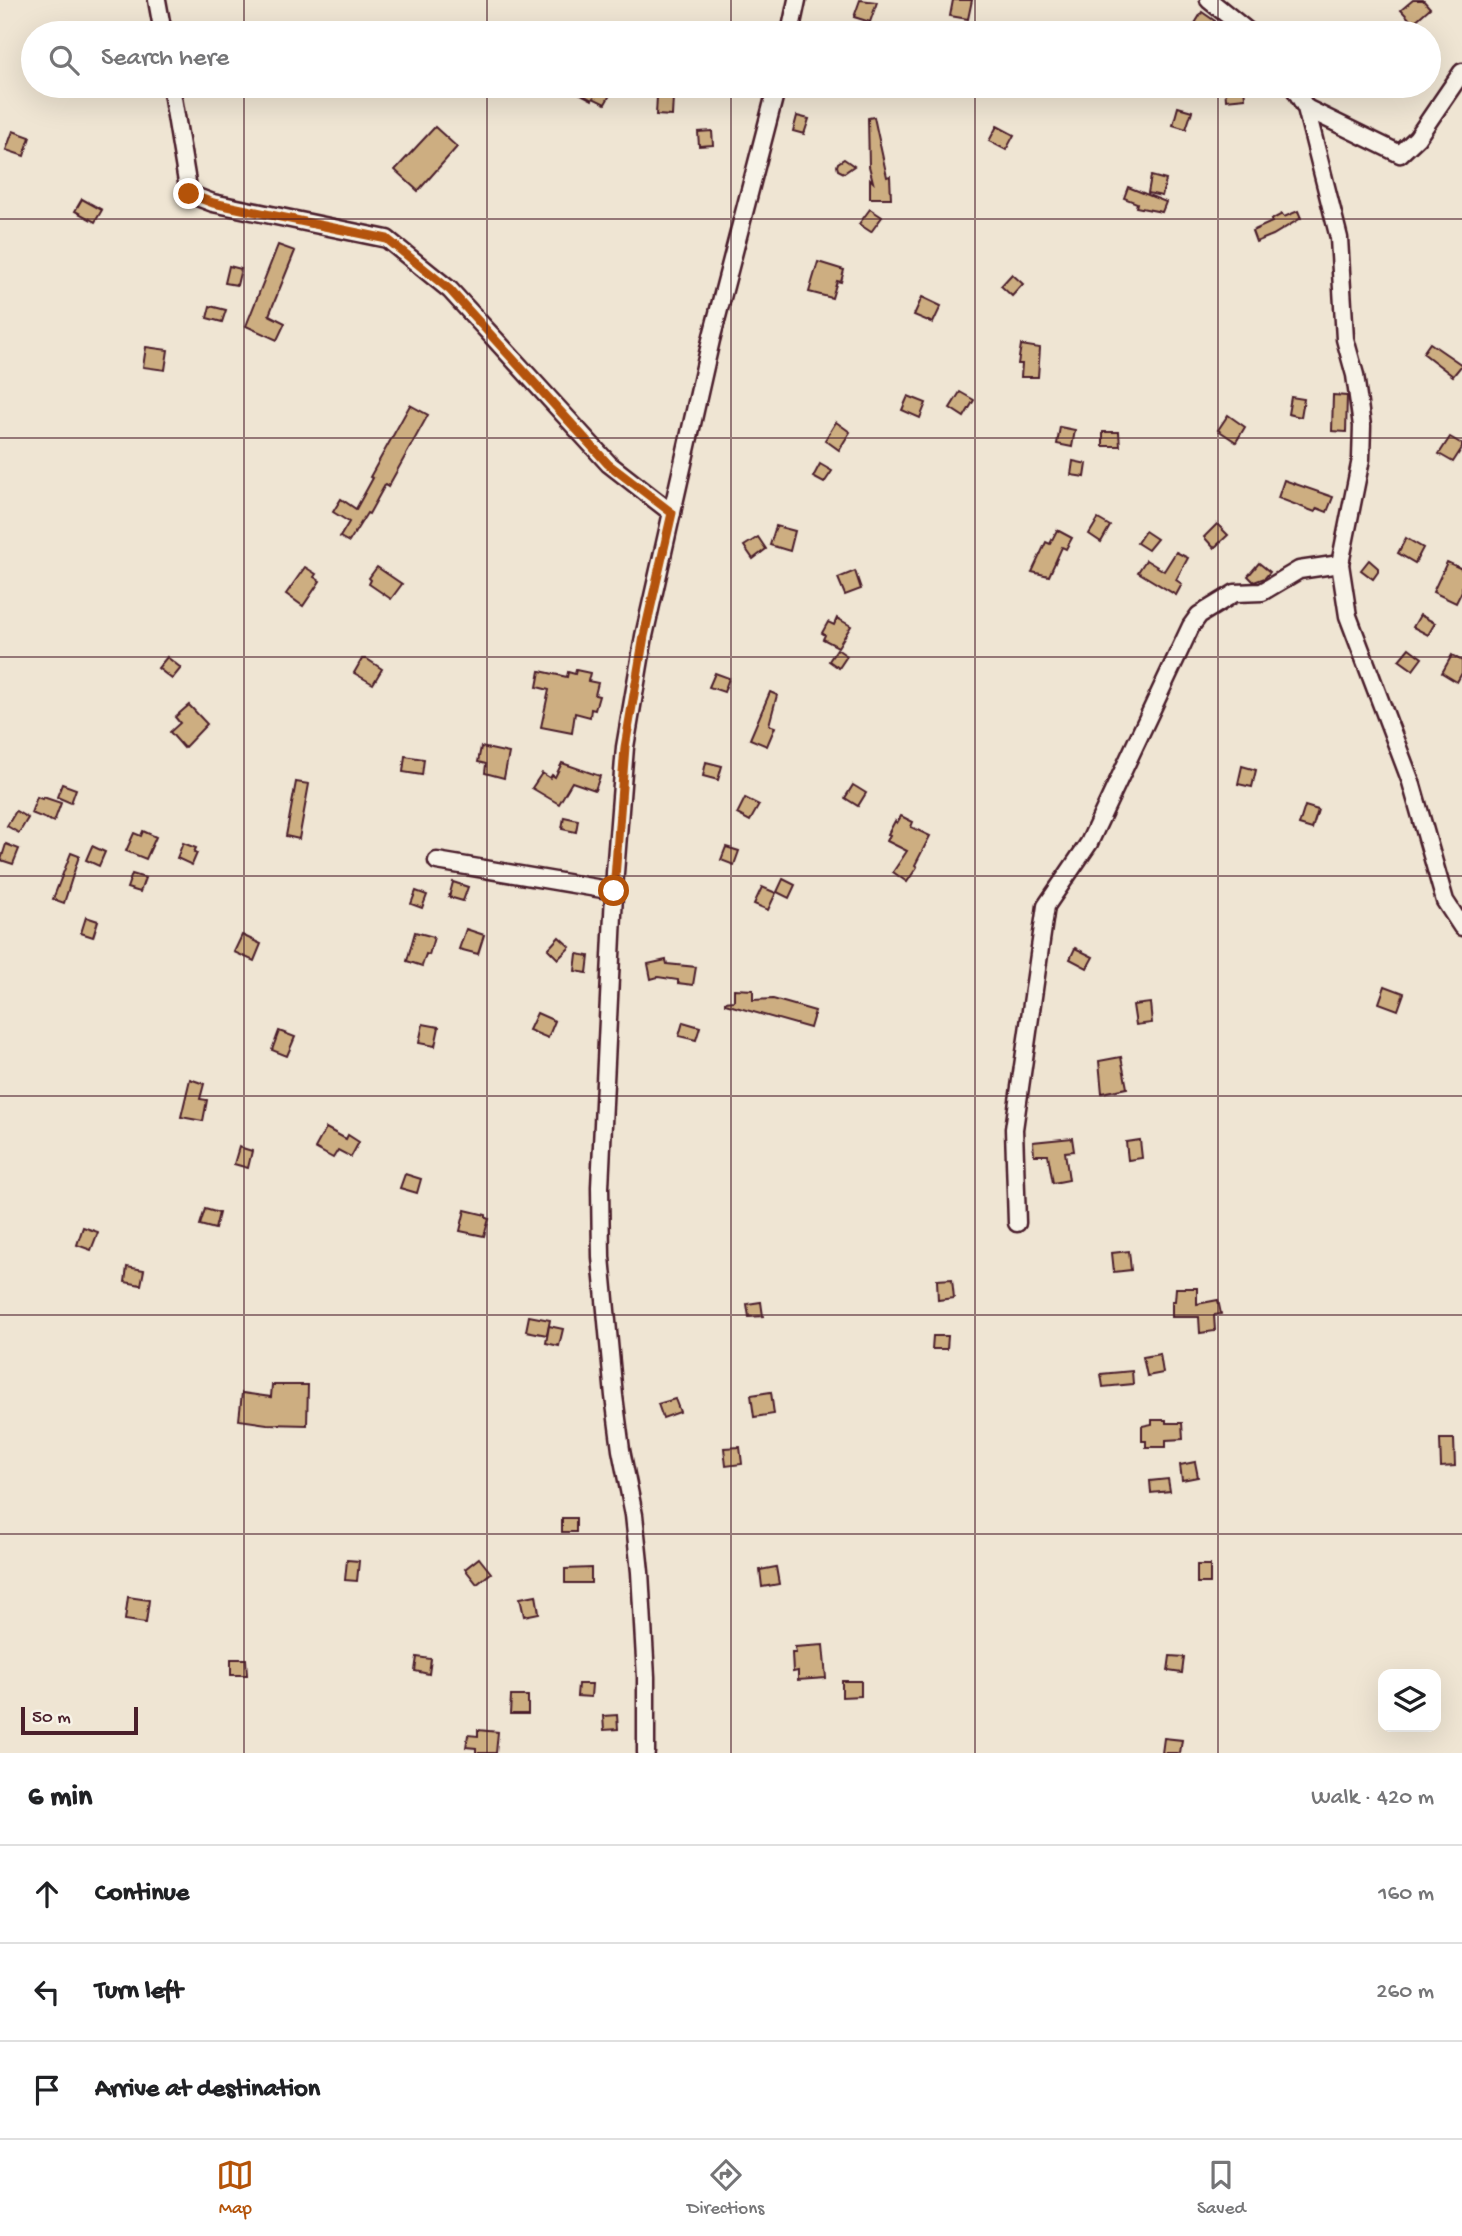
<!DOCTYPE html>
<meta charset="utf-8">
<style>
:root{--surface:#fff;--page:#f6f6f6;--text:#202124;--muted:#757577;--line:#e0e0e0;--accent:#b45309}
body{margin:0;font-family:"Gochi Hand",sans-serif;background:var(--page);color:var(--text)}
.controls{position:absolute;right:21px;bottom:21px;display:grid;overflow:hidden;border-radius:14px;box-shadow:0 7px 28px #0002}
.controls button{width:63px;height:63px;display:grid;place-items:center;padding:0;border:0;border-bottom:2px solid var(--line);background:var(--surface);color:var(--text);font:35px sans-serif}
.scale{position:absolute;left:21px;bottom:18px;width:117px;box-sizing:border-box;padding-left:7px;border:4px solid #4a1f2b;border-top:0;font-size:19px;line-height:24px;white-space:nowrap;color:#4a1f2b;-webkit-text-stroke:5px #f7f3e8;paint-order:stroke}
.stop{position:absolute;width:21px;height:21px;margin:-16px;border:5px solid #b45309;border-radius:50%;background:#fff}
.stop.end{background:#b45309;border-color:#fff;box-shadow:0 2px 7px #0008}
.list{margin:0;padding:0;list-style:none}
h2{display:flex;justify-content:space-between;align-items:center;height:91px;margin:0;padding:0 28px;font-size:30px}
h2 small{font-size:23px;font-weight:400;color:var(--muted)}
.list li{display:grid;grid-template-columns:46px 1fr auto;gap:21px;align-items:center;box-sizing:border-box;height:98px;padding:0 28px;border-top:2px solid var(--line)}
.list b{display:block;font-size:26px;white-space:nowrap}
.list em{font-size:23px;font-style:normal;color:var(--muted)}
.icon{flex:none;width:38px;height:38px;fill:none;stroke:currentColor;stroke-width:2;stroke-linecap:round;stroke-linejoin:round}
.map{position:relative;flex:none;width:1462px;height:1753px;overflow:hidden}
.search{position:absolute;background:var(--surface);box-shadow:0 7px 28px #0002;left:21px;right:21px;top:21px;height:77px;display:flex;align-items:center;gap:18px;box-sizing:border-box;padding:0 24px;border-radius:38px;color:var(--muted);font-size:26px}
.sheet{height:385px;background:var(--surface)}
nav{display:flex;justify-content:space-around;align-items:center;box-sizing:border-box;height:98px;border-top:2px solid var(--line);background:var(--surface);font-size:19px;color:var(--muted)}
nav a{display:grid;justify-items:center;gap:4px}
nav .on{color:var(--accent)}
.map>svg:first-child{display:block}
</style>
<div class="map">
<svg width="1462" height="1753" viewBox="0 0 1462 1753">
<rect width="100%" height="100%" fill="#efe5d3"/>
<filter id="ink" filterUnits="userSpaceOnUse"><feTurbulence type="fractalNoise" baseFrequency=".0143" numOctaves="2"/><feDisplacementMap in="SourceGraphic" scale="14" xChannelSelector="R" yChannelSelector="G"/><feConvolveMatrix kernelMatrix="1 2 1 2 8 2 1 2 1" color-interpolation-filters="sRGB"/></filter>
<g filter="url(#ink)">
<g fill="#cdae81" stroke="#4a1f2b" stroke-width="2">
<polygon points="860,0 877,2 870,22 854,17"/>
<polygon points="953,0 972,0 968,19 950,16"/>
<polygon points="1413,0 1423,0 1430,8 1413,23 1401,10"/>
<polygon points="1202,12 1215,21 1207,33 1194,25"/>
<polygon points="566,86 615,86 605,104 593,98 592,100"/>
<polygon points="1225,86 1244,86 1245,98 1226,100"/>
<polygon points="657,96 673,97 672,116 656,115"/>
<polygon points="1178,107 1192,111 1186,129 1173,125"/>
<polygon points="797,116 809,119 804,134 793,131"/>
<polygon points="874,117 887,177 890,176 891,198 870,198 870,179 873,182 869,166 868,118"/>
<polygon points="997,126 1014,135 1006,150 989,141"/>
<polygon points="435,127 457,147 418,191 395,170"/>
<polygon points="13,131 30,137 24,156 6,150"/>
<polygon points="712,131 713,145 699,146 698,132"/>
<polygon points="844,159 854,166 844,173 838,170 837,166 838,163"/>
<polygon points="1151,176 1166,180 1162,196 1148,193"/>
<polygon points="1128,187 1166,202 1162,212 1136,207 1137,203 1124,198"/>
<polygon points="82,199 102,210 95,222 75,211"/>
<polygon points="870,209 882,217 871,232 859,224"/>
<polygon points="1298,211 1301,218 1273,235 1256,242 1252,231 1272,222 1271,220 1282,214 1284,217"/>
<polygon points="278,245 295,251 269,315 285,323 277,340 246,326"/>
<polygon points="818,262 844,270 841,282 837,281 832,298 809,292"/>
<polygon points="229,266 241,269 237,285 225,283"/>
<polygon points="1012,274 1023,284 1012,296 1001,286"/>
<polygon points="922,297 941,306 933,323 914,315"/>
<polygon points="210,306 226,310 222,322 207,318"/>
<polygon points="1430,343 1462,365 1453,376 1423,353"/>
<polygon points="1021,345 1040,348 1038,377 1021,377 1022,364 1018,364"/>
<polygon points="146,347 168,350 165,370 143,367"/>
<polygon points="960,392 974,400 964,417 950,408"/>
<polygon points="1333,395 1347,396 1346,432 1332,431"/>
<polygon points="908,396 926,403 920,418 902,410"/>
<polygon points="1291,397 1304,399 1301,417 1288,414"/>
<polygon points="410,405 428,415 388,487 385,485 369,514 367,513 349,542 340,537 349,522 333,512 341,499 356,509 373,478 370,477"/>
<polygon points="1228,415 1245,427 1236,442 1218,430"/>
<polygon points="836,422 850,432 839,450 825,440"/>
<polygon points="1060,427 1075,430 1072,447 1057,444"/>
<polygon points="1103,432 1119,432 1120,446 1103,446"/>
<polygon points="1450,437 1462,444 1462,448 1453,462 1439,454"/>
<polygon points="1073,461 1087,464 1085,477 1071,475"/>
<polygon points="820,464 832,471 824,483 813,477"/>
<polygon points="1284,480 1333,497 1327,512 1317,508 1315,512 1278,498"/>
<polygon points="1098,519 1110,526 1101,542 1089,534"/>
<polygon points="1217,524 1228,535 1214,548 1204,537"/>
<polygon points="776,526 795,531 790,551 770,545"/>
<polygon points="1057,530 1072,538 1066,549 1062,547 1049,576 1032,572 1046,542 1050,544"/>
<polygon points="1145,531 1157,539 1148,550 1137,543"/>
<polygon points="758,537 766,549 753,559 744,546"/>
<polygon points="1406,538 1423,548 1415,563 1398,553"/>
<polygon points="1176,552 1188,558 1176,580 1182,584 1176,595 1138,572 1146,560 1164,571"/>
<polygon points="1369,560 1378,568 1378,572 1373,579 1361,570"/>
<polygon points="1447,562 1462,569 1462,591 1456,603 1433,592"/>
<polygon points="1259,563 1270,572 1265,578 1254,582 1248,576"/>
<polygon points="305,567 316,574 314,577 320,581 303,606 286,594"/>
<polygon points="377,567 402,584 391,599 369,584 371,580 369,578"/>
<polygon points="855,571 861,589 845,595 838,578"/>
<polygon points="1420,615 1435,623 1428,635 1413,627"/>
<polygon points="837,618 851,626 838,647 823,639 825,635 822,633 828,622 834,625"/>
<polygon points="1409,648 1422,658 1413,670 1399,660"/>
<polygon points="837,649 847,656 839,668 829,661"/>
<polygon points="1452,655 1462,661 1462,673 1457,682 1442,673"/>
<polygon points="167,657 181,668 172,679 158,668"/>
<polygon points="362,659 367,659 382,669 373,684 354,673"/>
<polygon points="576,670 590,673 588,681 598,683 595,695 599,696 595,710 591,709 590,717 575,713 572,733 541,727 549,690 537,687 540,671 567,677 568,672 575,674"/>
<polygon points="715,673 729,678 724,692 709,687"/>
<polygon points="770,692 777,695 769,725 775,727 767,746 750,739"/>
<polygon points="189,705 207,724 184,748 170,732 180,723 175,717"/>
<polygon points="481,747 509,753 504,778 485,773 486,764 478,762"/>
<polygon points="405,756 424,759 422,775 403,772"/>
<polygon points="706,762 722,766 718,780 703,776"/>
<polygon points="562,763 600,776 595,790 572,782 559,804 532,788 542,773 550,778 552,775 555,777"/>
<polygon points="1242,766 1256,770 1252,787 1238,784"/>
<polygon points="296,782 309,784 299,839 286,836"/>
<polygon points="62,784 76,789 71,803 57,797"/>
<polygon points="853,785 866,793 858,806 845,798"/>
<polygon points="37,797 42,799 43,797 61,803 54,822 31,813"/>
<polygon points="745,798 759,805 750,821 737,814"/>
<polygon points="1305,806 1318,810 1312,829 1299,825"/>
<polygon points="16,811 28,818 19,833 7,826"/>
<polygon points="901,816 913,822 911,827 930,836 915,865 917,867 907,882 893,872 907,851 887,841 890,835 888,834 895,821 897,823"/>
<polygon points="564,817 578,820 576,832 562,829"/>
<polygon points="143,831 156,837 146,859 126,851 134,833 141,836"/>
<polygon points="183,843 196,848 194,852 197,853 192,865 177,858"/>
<polygon points="6,844 19,849 13,864 1,860"/>
<polygon points="92,846 105,852 99,866 86,860"/>
<polygon points="726,847 739,851 734,865 721,860"/>
<polygon points="71,853 79,856 64,903 53,899"/>
<polygon points="132,874 145,878 140,892 127,888"/>
<polygon points="783,879 795,885 789,898 777,892"/>
<polygon points="453,882 468,887 463,901 449,897"/>
<polygon points="762,887 776,893 768,910 754,904"/>
<polygon points="416,891 427,895 422,908 411,904"/>
<polygon points="86,917 98,921 93,937 81,933"/>
<polygon points="466,929 484,935 478,954 459,949"/>
<polygon points="415,932 434,937 429,955 426,954 422,966 407,961"/>
<polygon points="242,935 261,944 254,961 234,952"/>
<polygon points="559,937 570,947 558,959 548,949"/>
<polygon points="1075,948 1093,957 1087,968 1070,959"/>
<polygon points="577,954 589,956 587,973 575,971"/>
<polygon points="666,960 667,964 696,967 693,985 678,983 678,980 658,977 651,979 648,964"/>
<polygon points="1385,986 1404,993 1398,1010 1379,1003"/>
<polygon points="734,989 753,990 753,1000 773,999 815,1011 810,1028 725,1004 725,1002 734,1001"/>
<polygon points="1150,1003 1152,1023 1136,1025 1133,1005"/>
<polygon points="537,1013 555,1021 548,1038 529,1030"/>
<polygon points="683,1022 700,1027 696,1040 679,1036"/>
<polygon points="423,1024 439,1027 435,1046 419,1043"/>
<polygon points="279,1031 295,1037 287,1056 272,1050"/>
<polygon points="1121,1057 1127,1088 1102,1093 1099,1061"/>
<polygon points="190,1079 204,1084 200,1099 207,1100 203,1121 181,1117"/>
<polygon points="326,1128 346,1139 348,1135 359,1142 351,1157 338,1150 333,1158 315,1148"/>
<polygon points="1072,1138 1074,1151 1065,1152 1069,1180 1053,1183 1048,1155 1034,1155 1033,1142"/>
<polygon points="1140,1140 1142,1158 1128,1160 1126,1142"/>
<polygon points="239,1147 252,1151 248,1168 234,1164"/>
<polygon points="405,1174 421,1179 417,1193 400,1188"/>
<polygon points="205,1209 219,1213 215,1229 200,1225"/>
<polygon points="465,1210 486,1215 486,1218 489,1219 484,1236 460,1231"/>
<polygon points="83,1227 98,1232 91,1250 77,1245"/>
<polygon points="1129,1251 1131,1270 1114,1272 1112,1253"/>
<polygon points="127,1267 144,1270 141,1285 125,1282"/>
<polygon points="952,1279 954,1298 938,1300 937,1280"/>
<polygon points="1176,1288 1197,1288 1197,1304 1218,1300 1221,1314 1214,1315 1215,1331 1200,1333 1199,1317 1172,1317 1172,1301 1175,1301"/>
<polygon points="761,1302 763,1316 749,1317 747,1304"/>
<polygon points="529,1316 550,1320 547,1335 526,1331"/>
<polygon points="549,1326 563,1329 559,1346 546,1343"/>
<polygon points="933,1336 948,1336 947,1349 932,1349"/>
<polygon points="1160,1354 1163,1373 1147,1376 1143,1357"/>
<polygon points="1132,1371 1133,1384 1103,1387 1101,1374"/>
<polygon points="272,1385 308,1385 307,1425 267,1424 239,1420 242,1393 271,1397"/>
<polygon points="771,1392 774,1414 754,1417 751,1395"/>
<polygon points="675,1399 680,1412 663,1418 658,1404"/>
<polygon points="1152,1420 1166,1420 1166,1423 1182,1423 1183,1439 1166,1440 1166,1447 1146,1447 1146,1441 1142,1441 1142,1426 1152,1424"/>
<polygon points="1440,1439 1454,1439 1455,1466 1441,1467"/>
<polygon points="740,1447 742,1464 726,1466 724,1448"/>
<polygon points="1195,1462 1198,1477 1182,1480 1180,1465"/>
<polygon points="1168,1479 1170,1491 1151,1493 1150,1481"/>
<rect x="562" y="1518" width="14" height="14"/>
<polygon points="479,1558 491,1573 477,1584 465,1569"/>
<polygon points="347,1560 359,1561 357,1581 345,1580"/>
<rect x="1197" y="1565" width="13" height="18"/>
<polygon points="776,1567 779,1584 762,1587 760,1570"/>
<polygon points="591,1568 591,1583 565,1583 565,1569"/>
<polygon points="536,1595 539,1613 524,1616 520,1598"/>
<polygon points="128,1597 149,1600 146,1623 125,1620"/>
<polygon points="823,1645 826,1678 798,1680 798,1671 793,1672 792,1653 796,1653 795,1647"/>
<polygon points="1170,1656 1184,1657 1182,1673 1168,1671"/>
<polygon points="417,1657 431,1659 429,1674 415,1671"/>
<polygon points="231,1659 246,1659 247,1675 231,1675"/>
<polygon points="842,1681 861,1681 861,1696 842,1697"/>
<polygon points="578,1684 592,1684 591,1697 577,1696"/>
<polygon points="511,1696 528,1696 528,1714 510,1714"/>
<polygon points="617,1715 618,1729 604,1730 603,1716"/>
<polygon points="478,1730 498,1732 496,1753 476,1753 476,1748 466,1747 468,1735 478,1736"/>
<polygon points="1164,1738 1182,1740 1180,1753 1162,1753"/>
</g>
<g fill="none" stroke-linecap="round" stroke-linejoin="round">
<g stroke="#4a1f2b" stroke-width="21">
<g id="minor">
<polyline points="157,0 163,33"/>
<polyline points="1209,0 1250,33"/>
<polyline points="790,33 797,0"/>
<polyline points="171,86 189,194 213,203 387,239 450,290 609,464 672,513"/>
<polyline points="1293,86 1306,108 1339,238 1345,339 1355,375 1362,426 1361,459 1340,564 1348,616 1411,782 1445,901 1462,927"/>
<polyline points="1306,108 1400,154 1417,138 1462,72"/>
<polyline points="437,861 614,891"/>
<polyline points="1017,1223 1014,1129 1046,906 1089,843 1191,626 1199,615 1235,593 1262,592 1299,570 1340,564"/>
<polyline points="646,1753 646,1677 640,1572 634,1515 621,1450 614,1396 601,1257 600,1187 615,873 625,747 644,636 711,340 777,86"/>
</g>
</g>
<use href="#minor" stroke="#f7f3e8" stroke-width="16"/>
</g>
</g>
<g fill="none" stroke-linecap="round" stroke-linejoin="round" filter="url(#ink)">
<polyline stroke="#b45309" stroke-width="9" points="189,194 213,203 387,239 450,290 608,464 672,513 644,636 625,747 614,891"/>
</g>
<path fill="none" stroke="#4a1f2b" stroke-width="2" stroke-opacity="0.55" d="M244 0V33M487 0V33M731 0V33M975 0V33M1218 0V33M244 86V1753M487 86V1753M731 86V1753M975 86V1753M1218 86V1753M0 219H1462M0 438H1462M0 657H1462M0 876H1462M0 1096H1462M0 1315H1462M0 1534H1462"/>
</svg>
<div class="controls">
<button><svg class="icon" aria-label="layers" viewBox="0 0 24 24"><path d="M12 4l9 5-9 5-9-5zM3 14l9 5 9-5"/></svg></button>
</div>
<div class="scale">50 m</div>
<div class="stop" style="left:614px;top:891px"></div>
<div class="stop end" style="left:189px;top:194px"></div>
<div class="search"><svg class="icon" aria-label="search" viewBox="0 0 24 24"><circle cx="10" cy="10" r="6"/><path d="M15 15l6 6"/></svg>Search here</div>
</div>
<section class="sheet">
<h2>6 min<small>Walk · 420 m</small></h2>
<ul class="list">
<li><svg class="icon" aria-label="ahead" viewBox="0 0 24 24"><path d="M12 20V5M6 11l6-6 6 6"/></svg><div><b>Continue</b></div><em>160 m</em></li>
<li><svg class="icon" aria-label="left" viewBox="0 0 24 24"><path d="M17 20v-9H6M10 6l-5 5 5 5"/></svg><div><b>Turn left</b></div><em>260 m</em></li>
<li><svg class="icon" aria-label="arrive" viewBox="0 0 24 24"><path d="M6 21V4h12l-3 4 3 4H6"/></svg><div><b>Arrive at destination</b></div></li>
</ul>
</section>
<nav>
<a class="on"><svg class="icon" aria-label="map" viewBox="0 0 24 24"><path d="M3 6l6-2 6 2 6-2v14l-6 2-6-2-6 2zM9 4v14M15 6v14"/></svg>Map</a>
<a><svg class="icon" aria-label="directions" viewBox="0 0 24 24"><path d="M12 3l9 9-9 9-9-9zM9 14v-3h6M13 9l2 2-2 2"/></svg>Directions</a>
<a><svg class="icon" aria-label="saved" viewBox="0 0 24 24"><path d="M7 4h10v16l-5-4-5 4z"/></svg>Saved</a>
</nav>
